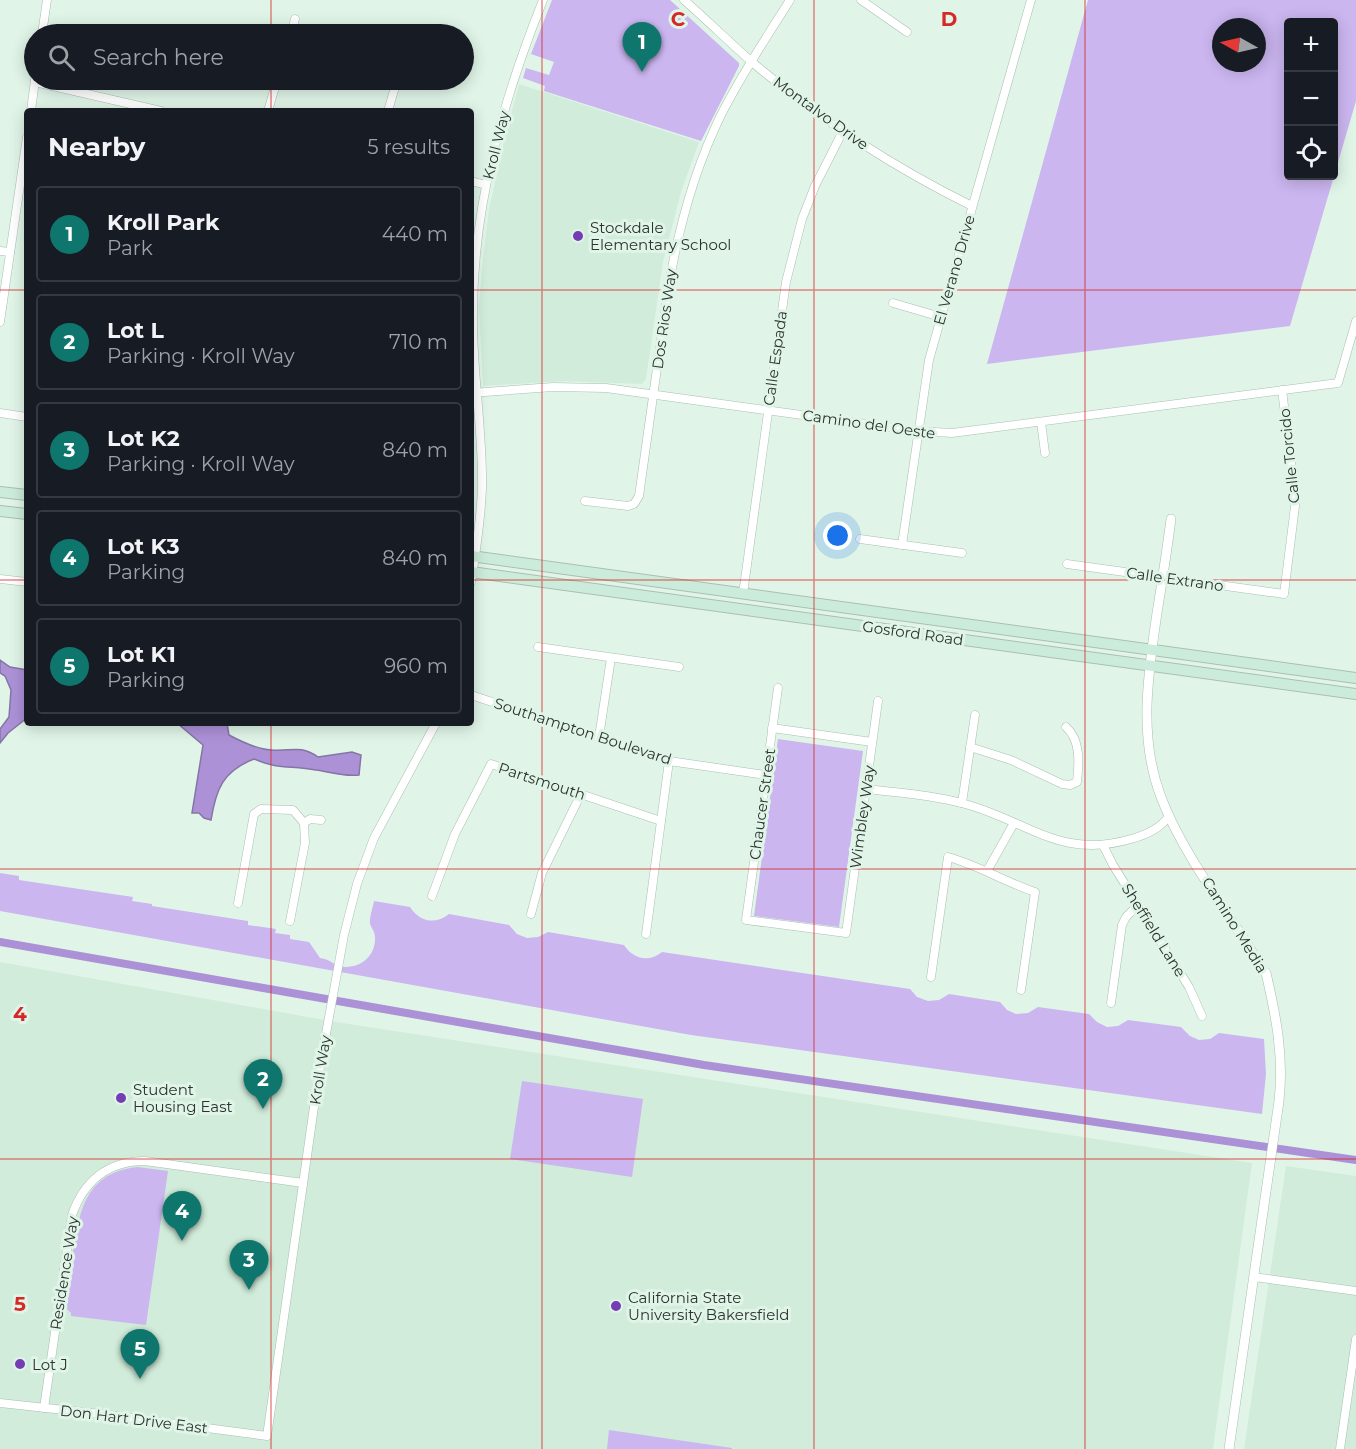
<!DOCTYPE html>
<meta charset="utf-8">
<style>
:root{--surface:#171b24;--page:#242831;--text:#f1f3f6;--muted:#9ea1a6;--line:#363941;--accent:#0f766e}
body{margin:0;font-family:Montserrat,sans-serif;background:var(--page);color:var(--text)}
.controls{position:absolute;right:18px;top:18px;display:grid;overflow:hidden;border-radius:6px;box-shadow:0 3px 15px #0003}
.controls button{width:54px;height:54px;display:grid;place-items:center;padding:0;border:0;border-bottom:2px solid var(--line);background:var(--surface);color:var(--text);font:30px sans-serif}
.compass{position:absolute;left:1212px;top:18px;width:54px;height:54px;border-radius:50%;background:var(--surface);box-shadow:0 3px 15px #0003;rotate:278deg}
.you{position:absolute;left:838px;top:536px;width:21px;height:21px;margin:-15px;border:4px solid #fff;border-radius:50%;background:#1a73e8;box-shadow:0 0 0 9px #1a73e833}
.badge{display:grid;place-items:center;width:39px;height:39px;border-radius:50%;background:var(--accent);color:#fff;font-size:20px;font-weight:700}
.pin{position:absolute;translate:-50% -50px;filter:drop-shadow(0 2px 3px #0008)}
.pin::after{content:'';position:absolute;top:32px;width:21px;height:18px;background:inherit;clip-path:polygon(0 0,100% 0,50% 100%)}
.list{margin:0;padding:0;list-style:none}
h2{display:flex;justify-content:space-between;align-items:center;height:78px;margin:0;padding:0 24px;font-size:26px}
h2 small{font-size:20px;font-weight:400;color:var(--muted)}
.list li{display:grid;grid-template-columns:39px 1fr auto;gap:18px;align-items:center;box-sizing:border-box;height:96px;margin:0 12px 12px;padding:0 12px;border:2px solid var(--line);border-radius:6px}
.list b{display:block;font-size:22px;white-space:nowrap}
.list p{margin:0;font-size:20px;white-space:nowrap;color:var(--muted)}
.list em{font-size:20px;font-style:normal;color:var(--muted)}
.icon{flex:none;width:33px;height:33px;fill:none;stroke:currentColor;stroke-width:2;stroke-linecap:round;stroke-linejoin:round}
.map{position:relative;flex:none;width:1356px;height:1449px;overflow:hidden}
.search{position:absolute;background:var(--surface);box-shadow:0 3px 15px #0003;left:24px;top:24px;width:450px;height:66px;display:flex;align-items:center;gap:15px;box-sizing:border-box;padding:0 21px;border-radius:33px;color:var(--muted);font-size:22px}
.panel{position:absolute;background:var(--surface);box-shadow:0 3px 15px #0003;left:24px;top:108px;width:450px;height:618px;border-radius:6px}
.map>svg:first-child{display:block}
</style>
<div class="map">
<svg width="1356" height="1449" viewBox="0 0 1356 1449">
<rect width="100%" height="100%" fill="#e0f5e8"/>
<g fill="#d1ecda">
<polygon points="519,84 699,142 681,192 663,262 646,379 642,384 563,381 483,386 479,307 482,268 489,209 504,141"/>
<polygon points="0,962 336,1022 1252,1163 1213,1449 0,1449"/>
<polygon points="1286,1166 1356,1176 1356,1449 1244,1449"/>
</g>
<g fill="#cbb6f0" fill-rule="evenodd">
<polygon points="552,0 670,0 739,63 739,66 701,141 544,91 545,86 523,78 526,68 549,75 554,62 531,54"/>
<path d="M1088 0H1356V101L1290 326 987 364ZM1288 22H1334V176H1288ZM1221 27H1257V63H1221Z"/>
<polygon points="778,739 863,751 839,927 754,916"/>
<path d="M0 873 19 876V880L133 897 132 901 152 904V906L248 921V925L276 929 275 933 290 935V939L309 942 320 958C330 959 336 967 346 967 363 967 376 954 375 937 375 932 372 929 370 924 369 918 373 907 374 901L410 907C420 922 435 925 449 914L509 925 517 934 527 938 538 937 548 932 624 945C633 959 649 963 662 952L910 989 917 997 928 1001 939 1000 949 994 1000 1002 1007 1010 1016 1014 1028 1013 1038 1007 1089 1014 1097 1022 1107 1027 1118 1026 1128 1020 1181 1027 1190 1036 1199 1040 1210 1039 1219 1033 1264 1039 1266 1074 1262 1114 691 1035 0 911Z"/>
<polygon points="522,1081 643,1099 632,1177 510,1159"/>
<path d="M137 1167 168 1171 146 1325 71 1316V1313L65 1307C68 1289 71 1270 73 1252 80 1209 86 1173 137 1167Z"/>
<polygon points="609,1430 732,1448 732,1449 607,1449"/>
</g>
<g fill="#ac91d7" stroke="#8575a4" stroke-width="1.5">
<polygon points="0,660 10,667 27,670 27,718 8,733 0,743 0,729 9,717 11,690 5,676 0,673"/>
<path d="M177 723H227L229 735C242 742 256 749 271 750 291 752 299 744 318 757L352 752 361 755 359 775C344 777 330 772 316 770 291 765 279 770 254 759 223 771 216 789 211 820L204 818 199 813H192L203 745Z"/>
</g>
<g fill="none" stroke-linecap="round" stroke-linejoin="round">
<polyline stroke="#ac91d7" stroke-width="8" points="0,942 704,1065 1356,1160"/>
<g stroke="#aabeb1" stroke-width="9">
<g id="minor">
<path d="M684 0C707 20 729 42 752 62 819 119 893 167 972 206"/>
<polyline points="861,0 907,32"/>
<polyline points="42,34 47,0"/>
<polyline points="291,34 295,19"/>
<polyline points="35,82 161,111"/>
<polyline points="31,111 35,80"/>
<polyline points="268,111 277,80"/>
<polyline points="388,111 397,80"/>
<polyline points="471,181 486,185"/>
<polyline points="0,251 10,252"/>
<polyline points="893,303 941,317"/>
<polyline points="0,322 27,137"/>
<polyline points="471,393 553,387 606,388 917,431 952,433 1338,383 1356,321"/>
<polyline points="0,413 27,417"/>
<polyline points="1041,422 1045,453"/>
<path d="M585 501 628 506 634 504 639 496 668 290C678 230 694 170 721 115 741 75 766 38 790 0"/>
<polyline points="860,539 962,553"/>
<polyline points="902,545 929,360 1031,0"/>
<polyline points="1067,564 1284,594 1295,506 1294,485 1282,390"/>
<polyline points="0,579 27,582"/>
<path d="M471 582C476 551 481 519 482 487 483 429 472 372 473 314 473 205 503 100 543 0"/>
<polyline points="743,594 786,282 802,219 815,186 843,131"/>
<polyline points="538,647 679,667"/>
<polyline points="778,688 746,920 846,933 878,701"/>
<polyline points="471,695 669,761 766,775"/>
<polyline points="772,728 872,742"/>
<polyline points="599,737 611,658"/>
<path d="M970 747 1011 760 1062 784 1070 785 1077 782C1079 764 1081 740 1066 727"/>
<path d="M866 789C899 793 934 795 965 804 1028 821 1060 860 1131 839 1146 835 1160 829 1169 816"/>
<polyline points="962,803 975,715"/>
<polyline points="304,823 310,819 321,820"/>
<polyline points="1103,845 1113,865 1189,987 1202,1016"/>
<polyline points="987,871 1014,823"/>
<polyline points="432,896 455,834 491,764 661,821"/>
<polyline points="238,903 254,814 261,809 293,810 304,823 305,843 290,921"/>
<polyline points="531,914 542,873 581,794"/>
<polyline points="646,934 669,761"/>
<path d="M931 977 948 857C978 865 1005 882 1035 892L1021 990"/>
<polyline points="1111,1003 1122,925 1126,917 1138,905"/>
<polyline points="1254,1277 1356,1291"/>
<polyline points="0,1403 101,1414 267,1436 319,1072 344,935 357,884 374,838 436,723"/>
<path d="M44 1408 72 1215C84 1181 108 1161 145 1161L303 1183"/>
<polyline points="1340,1449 1356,1339"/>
</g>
</g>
<g stroke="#aabeb1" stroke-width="10">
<path id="tertiary" d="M1171 519C1167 550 1162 582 1157 613 1148 675 1138 737 1161 797 1180 848 1221 903 1251 950L1260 968 1266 973C1276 1016 1284 1056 1279 1101L1229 1449"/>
</g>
<g stroke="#aabeb1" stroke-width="12">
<g id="secondary">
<polyline points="0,492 27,495"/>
<polyline points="0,511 27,514"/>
<polyline points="471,556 1356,678"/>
<polyline points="471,572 1356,694"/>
</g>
</g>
<use href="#minor" stroke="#fff" stroke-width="8"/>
<use href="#tertiary" stroke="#fff" stroke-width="9"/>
<use href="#secondary" stroke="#ccecdb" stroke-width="10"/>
</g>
<path fill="none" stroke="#d62828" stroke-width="1.5" stroke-opacity="0.55" d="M271 0V34M542 0V1449M814 0V1449M1085 0V1449M271 80V111M0 290H27M471 290H1356M0 580H27M471 580H1356M271 723V1449M0 869H1356M0 1159H1356"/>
<g fill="#743db3" stroke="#e0f5e8" stroke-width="2">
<circle cx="578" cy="236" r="6"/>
<circle cx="121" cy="1098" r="6"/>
<circle cx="616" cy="1306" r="6"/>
<circle cx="20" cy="1364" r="6"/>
</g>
<g text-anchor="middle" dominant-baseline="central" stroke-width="6" stroke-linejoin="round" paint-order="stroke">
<g font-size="15" fill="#2b332e" stroke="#e0f5e8">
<text transform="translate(821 113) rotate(36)">Montalvo Drive</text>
<text transform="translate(496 145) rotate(-76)">Kroll Way</text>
<text transform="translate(954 270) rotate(-74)">El Verano Drive</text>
<text transform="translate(664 319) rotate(-82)">Dos Rios Way</text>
<text transform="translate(775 358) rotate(-82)">Calle Espada</text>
<text transform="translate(869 424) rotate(8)">Camino del Oeste</text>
<text transform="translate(1289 456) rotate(-96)">Calle Torcido</text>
<text transform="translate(1175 579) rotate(8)">Calle Extrano</text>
<text transform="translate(913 633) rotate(8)">Gosford Road</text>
<text transform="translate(583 731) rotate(18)">Southampton Boulevard</text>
<text transform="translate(542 781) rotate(18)">Partsmouth</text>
<text transform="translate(762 804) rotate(-82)">Chaucer Street</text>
<text transform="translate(862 817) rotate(-82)">Wimbley Way</text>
<text transform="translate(1235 925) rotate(58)">Camino Media</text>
<text transform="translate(1154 930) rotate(58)">Sheffield Lane</text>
<text transform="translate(320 1070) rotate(-81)">Kroll Way</text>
<text transform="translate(64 1273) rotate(-81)">Residence Way</text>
<text transform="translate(134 1419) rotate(7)">Don Hart Drive East</text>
</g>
<g font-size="15" fill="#2b332e" stroke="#e0f5e8" text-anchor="start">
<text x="590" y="227">Stockdale<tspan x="590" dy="17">Elementary School</tspan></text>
<text x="133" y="1089">Student<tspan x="133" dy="17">Housing East</tspan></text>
<text x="628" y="1297">California State<tspan x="628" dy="17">University Bakersfield</tspan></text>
<text x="32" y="1364">Lot J</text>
</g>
</g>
<g font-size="20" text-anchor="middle" font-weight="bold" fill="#d62828" stroke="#e0f5e8" stroke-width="6" stroke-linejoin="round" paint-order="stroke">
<text x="678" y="26">C</text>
<text x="949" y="26">D</text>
<text x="20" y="1021">4</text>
<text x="20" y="1311">5</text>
</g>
</svg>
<div class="controls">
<button>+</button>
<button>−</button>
<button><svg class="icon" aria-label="locate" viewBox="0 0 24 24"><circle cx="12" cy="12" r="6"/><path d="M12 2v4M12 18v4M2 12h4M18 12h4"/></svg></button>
</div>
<svg class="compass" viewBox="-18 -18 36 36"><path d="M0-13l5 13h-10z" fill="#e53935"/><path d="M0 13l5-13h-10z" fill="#9ea1a6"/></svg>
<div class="you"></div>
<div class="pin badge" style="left:642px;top:72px">1</div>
<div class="pin badge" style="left:263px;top:1109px">2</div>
<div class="pin badge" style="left:249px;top:1290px">3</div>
<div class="pin badge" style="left:182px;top:1241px">4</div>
<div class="pin badge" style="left:140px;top:1379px">5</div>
<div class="search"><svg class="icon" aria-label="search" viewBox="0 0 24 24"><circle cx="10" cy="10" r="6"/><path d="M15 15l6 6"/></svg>Search here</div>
<section class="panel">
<h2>Nearby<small>5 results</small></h2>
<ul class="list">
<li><span class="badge">1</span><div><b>Kroll Park</b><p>Park</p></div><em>440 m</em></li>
<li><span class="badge">2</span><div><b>Lot L</b><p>Parking · Kroll Way</p></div><em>710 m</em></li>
<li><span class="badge">3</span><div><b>Lot K2</b><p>Parking · Kroll Way</p></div><em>840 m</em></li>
<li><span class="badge">4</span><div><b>Lot K3</b><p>Parking</p></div><em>840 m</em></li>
<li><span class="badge">5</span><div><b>Lot K1</b><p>Parking</p></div><em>960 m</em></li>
</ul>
</section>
</div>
